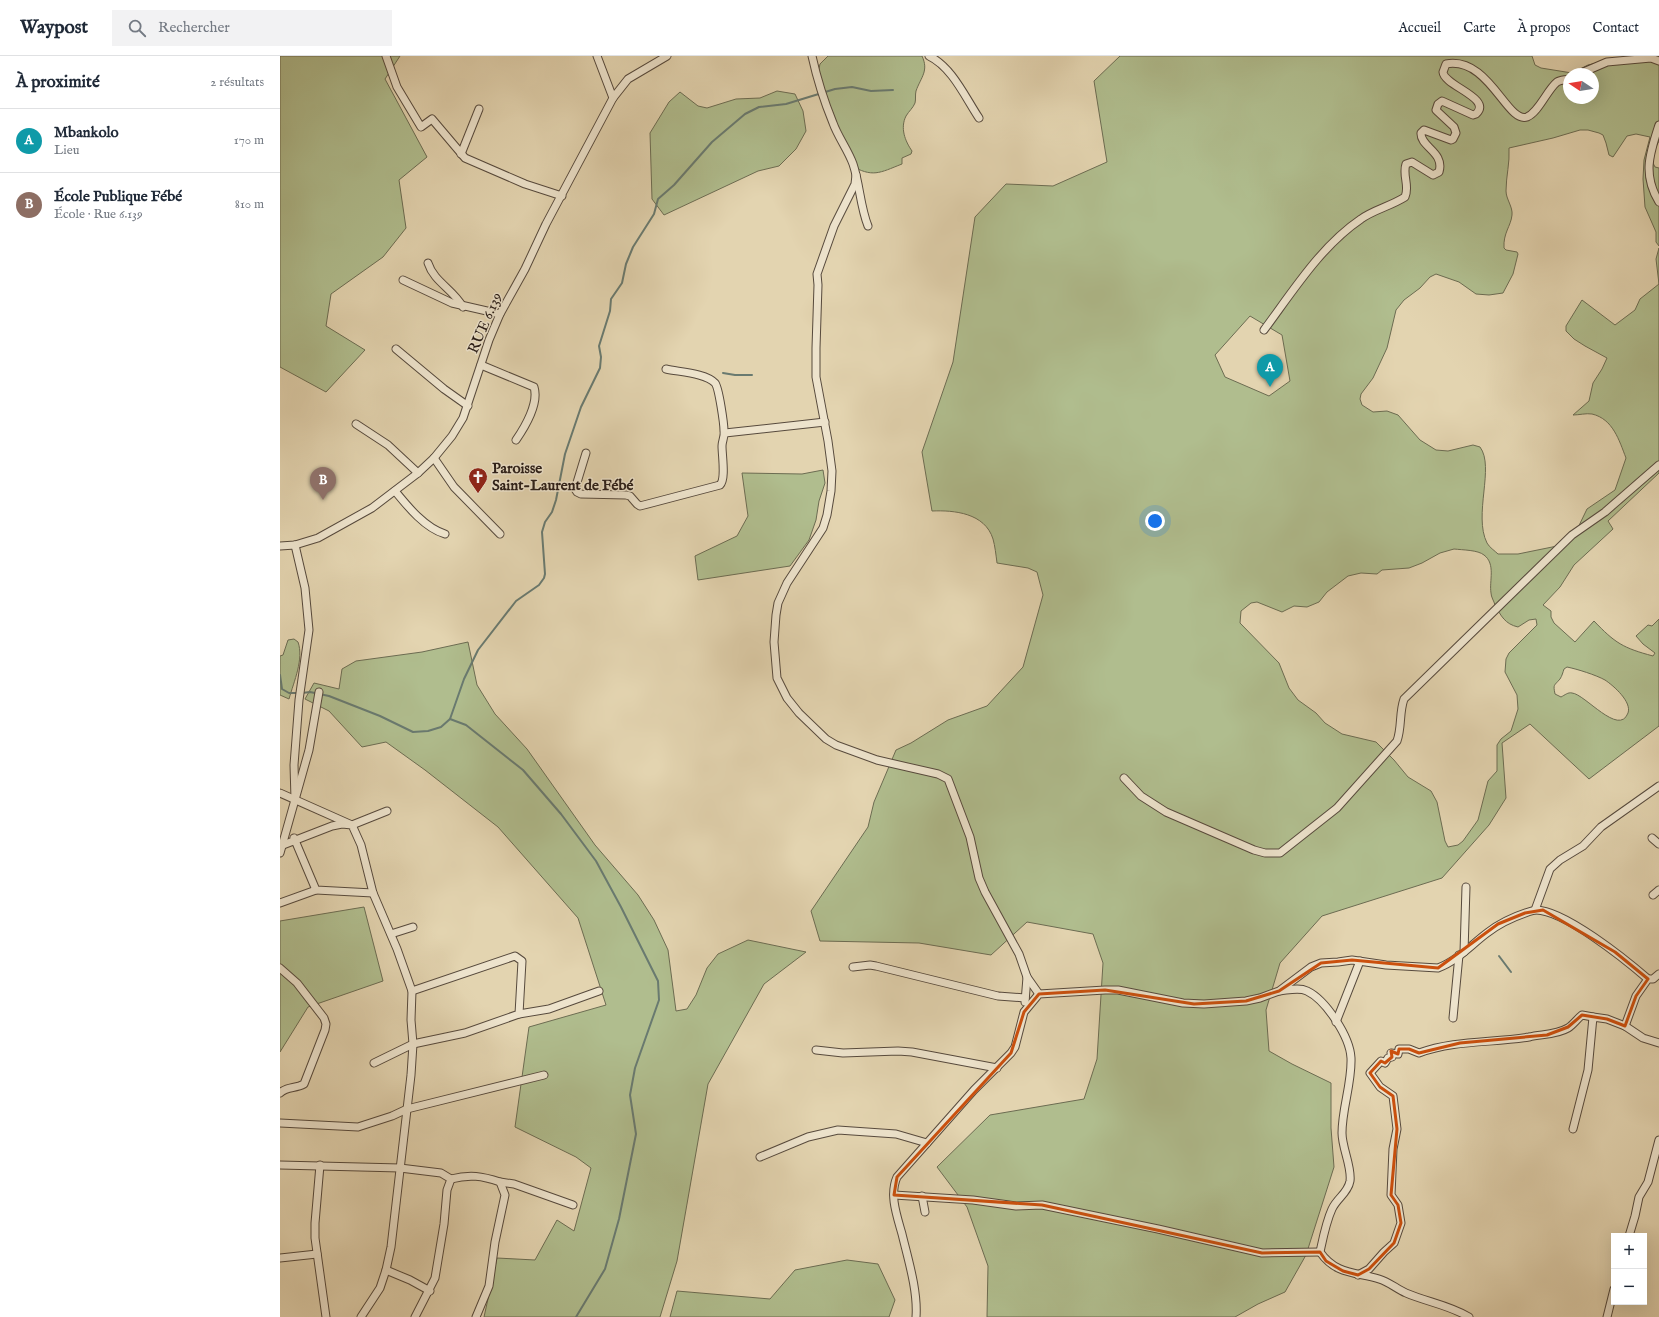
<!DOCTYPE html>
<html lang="fr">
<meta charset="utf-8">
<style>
:root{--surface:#fff;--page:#f2f2f3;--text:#1f2937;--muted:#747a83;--line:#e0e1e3;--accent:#1a73e8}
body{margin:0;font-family:"IM FELL English",serif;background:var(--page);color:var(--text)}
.controls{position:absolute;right:12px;bottom:12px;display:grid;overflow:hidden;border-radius:0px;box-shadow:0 4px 16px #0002}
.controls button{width:36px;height:36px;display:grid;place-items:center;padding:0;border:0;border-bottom:1px solid var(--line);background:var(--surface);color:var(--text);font:20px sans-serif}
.compass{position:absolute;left:1283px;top:12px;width:36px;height:36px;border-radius:50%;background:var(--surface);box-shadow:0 4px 16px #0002;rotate:282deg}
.you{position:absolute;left:875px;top:465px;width:14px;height:14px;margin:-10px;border:3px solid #fff;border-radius:50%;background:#1a73e8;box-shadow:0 0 0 6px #1a73e833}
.badge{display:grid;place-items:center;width:26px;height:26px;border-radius:50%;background:var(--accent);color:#fff;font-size:13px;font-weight:700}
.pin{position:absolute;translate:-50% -33px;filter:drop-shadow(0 1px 2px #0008)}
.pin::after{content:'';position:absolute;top:21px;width:14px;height:12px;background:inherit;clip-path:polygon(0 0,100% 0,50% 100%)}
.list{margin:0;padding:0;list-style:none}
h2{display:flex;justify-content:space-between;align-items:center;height:52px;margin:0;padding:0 16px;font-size:17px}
h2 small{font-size:13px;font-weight:400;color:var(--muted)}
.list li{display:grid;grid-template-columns:26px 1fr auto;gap:12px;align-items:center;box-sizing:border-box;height:64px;padding:0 16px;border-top:1px solid var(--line)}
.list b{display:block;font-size:15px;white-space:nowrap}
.list p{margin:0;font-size:13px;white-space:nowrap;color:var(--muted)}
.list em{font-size:13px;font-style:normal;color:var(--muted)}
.icon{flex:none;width:22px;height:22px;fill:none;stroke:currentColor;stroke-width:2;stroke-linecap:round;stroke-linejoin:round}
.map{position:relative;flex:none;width:1379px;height:1261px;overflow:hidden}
header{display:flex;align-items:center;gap:24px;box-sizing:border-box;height:56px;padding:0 20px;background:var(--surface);border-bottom:1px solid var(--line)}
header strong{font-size:19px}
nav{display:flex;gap:22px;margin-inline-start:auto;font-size:14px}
.search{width:280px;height:36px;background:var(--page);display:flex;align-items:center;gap:10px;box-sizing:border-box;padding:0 14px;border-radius:0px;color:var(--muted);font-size:15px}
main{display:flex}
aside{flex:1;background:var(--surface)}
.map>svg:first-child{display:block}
</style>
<header>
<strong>Waypost</strong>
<div class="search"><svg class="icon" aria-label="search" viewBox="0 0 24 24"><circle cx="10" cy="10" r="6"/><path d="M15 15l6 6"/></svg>Rechercher</div>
<nav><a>Accueil</a><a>Carte</a><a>À propos</a><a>Contact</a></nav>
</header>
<main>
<aside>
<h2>À proximité<small>2 résultats</small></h2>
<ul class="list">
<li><span class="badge" style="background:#0f9aa8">A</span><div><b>Mbankolo</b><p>Lieu</p></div><em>170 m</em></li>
<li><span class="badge" style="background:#8d6e63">B</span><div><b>École Publique Fébé</b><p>École · Rue 6.139</p></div><em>810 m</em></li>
</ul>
</aside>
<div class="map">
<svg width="1379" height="1261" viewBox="0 0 1379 1261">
<rect width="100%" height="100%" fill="#e3d4b0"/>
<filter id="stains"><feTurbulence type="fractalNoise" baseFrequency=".005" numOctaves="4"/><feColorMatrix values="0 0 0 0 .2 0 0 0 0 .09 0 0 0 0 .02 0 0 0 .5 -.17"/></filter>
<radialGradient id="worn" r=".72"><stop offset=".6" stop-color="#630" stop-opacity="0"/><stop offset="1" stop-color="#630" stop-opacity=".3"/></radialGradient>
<g fill="#b0bd8e" stroke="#6c6c52" fill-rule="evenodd">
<polygon points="0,0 120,0 105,23 147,101 119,124 126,172 103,201 51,238 46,270 85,294 46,336 0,311"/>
<path d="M548 0H642C649 15 641 21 636 35 635 39 636 43 635 47 633 52 629 55 626 60 620 72 625 85 632 95L631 98 622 102V108C599 117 593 122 570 109L553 57 537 21 540 8Z"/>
<path d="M840 0H1252L1255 9 1261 12 1292 17 1308 9 1347 0H1379V85L1372 98V105L1375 111 1379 112V190L1376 186V176L1365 151 1363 123 1364 104 1370 81 1356 78 1347 80 1333 101 1329 99 1326 87 1323 79 1319 77 1308 74H1300L1273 82 1229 92C1230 107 1226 120 1226 135 1226 143 1233 151 1232 159 1231 170 1223 177 1224 192L1226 194 1237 196 1238 198 1233 218 1223 237 1209 239 1196 238 1179 226 1156 218 1150 221 1140 232 1124 244 1116 254 1107 292 1093 322 1081 338 1080 343 1082 349 1093 356 1107 355 1118 359 1140 384 1156 394 1168 395 1193 389 1200 391C1215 411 1193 459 1207 487 1209 491 1215 495 1218 498H1238L1287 488 1292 484 1307 453 1335 434 1346 402C1339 384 1333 363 1312 358 1306 357 1299 359 1293 359L1309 345 1313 327 1322 313 1327 302 1305 290 1294 283 1286 275V270L1302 244 1335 269 1355 254 1360 243 1379 228 1376 203 1379 192V417L1328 465 1333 473 1294 509 1280 531 1263 549 1271 555V561L1274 567 1295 586 1314 565C1335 587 1343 592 1373 600L1375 597 1363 588 1356 580 1368 569 1372 570 1379 563V670L1309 723 1250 668 1222 687 1226 742 1209 769 1162 822 1042 860 1000 907 986 954 989 995 1012 1008 1051 1027V1072L1054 1111 1026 1199 1005 1236 978 1248 955 1261H707L708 1210 687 1151 657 1111 710 1059 804 1043 817 1003 823 907 813 878 747 866 711 899 639 887 540 885 531 855 588 771 594 746 616 694 631 687 668 664 707 650 743 611 763 539 757 516 748 512 717 507C716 499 715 490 713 483 705 457 674 454 652 455L642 396 673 306 695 161 726 128 773 130 827 106 814 25ZM1289 18H1313V42H1289ZM970 260 1002 279 1010 325 989 340 945 321 935 299ZM1174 493C1183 494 1198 494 1204 499 1216 508 1209 525 1211 537 1211 541 1214 545 1215 549 1221 560 1225 568 1238 571L1249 564 1256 563 1257 569 1229 597 1226 603 1225 616 1237 639 1238 653 1231 675 1221 683 1217 689V715L1208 725 1198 764 1183 785 1178 789 1168 791 1165 785 1157 746 1151 735 1128 721 1114 704 1096 686 1062 678 1045 667 1036 657 1018 644 1009 632 999 607 960 567 961 555 971 547 977 546 1002 556 1014 550 1027 551 1039 546 1047 536 1068 520 1081 517 1097 518 1102 514 1129 512 1142 507 1160 497ZM1287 611C1297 613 1316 619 1325 624 1334 630 1352 646 1348 657 1339 681 1305 638 1292 637 1288 636 1285 639 1281 641L1275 638C1273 628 1274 630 1280 623 1282 620 1283 616 1284 613Z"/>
<polygon points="497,35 515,38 523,55 526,75 516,93 499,110 478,115 384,159 372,143 370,77 389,46 400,36 418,50 427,52 456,43 480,42"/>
<polygon points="543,414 545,427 539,445 536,464 529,484 510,510 418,524 415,500 457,480 468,460 462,417 522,418"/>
<path d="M14 583 18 586C24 603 14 625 9 643L0 639V600L3 599 8 584Z"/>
<polygon points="188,586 197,629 215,658 247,693 315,789 358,839 374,864 388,894 396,955 407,953 416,939 427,912 438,898 468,884 526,896 484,928 428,1028 397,1205 380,1261 204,1261 217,1202 255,1204 277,1164 294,1175 311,1112 296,1101 235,1071 249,971 326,949 298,862 218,771 145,714 106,686 82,691 49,655 25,643 34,627 59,633 62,613 76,605 142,596"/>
<polygon points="84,851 103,925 28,951 0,996 0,865"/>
<polygon points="567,1204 598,1208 615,1244 609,1261 390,1261 397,1235 490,1243 515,1214"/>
</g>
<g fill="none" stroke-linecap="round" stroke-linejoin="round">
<g stroke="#697a70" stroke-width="2">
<polyline points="443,317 455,319 472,319"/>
<polyline points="0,619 2,633 9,637 17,637"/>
<polyline points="22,637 30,636 49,640 100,660 133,676 148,675 161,671 170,663 184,623 198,594 236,545 259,529 264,522 265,518 262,476 265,466 272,456 276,444 285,398 301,351 320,312 321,301 319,290 330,255 331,243 342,227 346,208 353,191 374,158 378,143 394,129 432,86 465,58 479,51 506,48 555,33 572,31 591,35 613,34"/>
<polyline points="170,663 186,669 243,714 281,758 316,805 341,851 378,925 379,944 355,1012 350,1039 356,1078 339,1163 325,1213 296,1261"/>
<polyline points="1219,900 1231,916"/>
</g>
<g stroke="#574a3d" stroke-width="9">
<g id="minor">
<polyline points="106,0 117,31 141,71 152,63 185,102 245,128 282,140"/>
<polyline points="317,0 333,42"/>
<path d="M532 0C537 23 544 45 553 67 558 81 568 94 573 108 580 129 580 150 588 170"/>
<path d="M649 0C672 11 685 41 699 62"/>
<polyline points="1299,18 1327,6 1371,2 1379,5"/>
<path d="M1379 69C1370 97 1362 118 1379 146"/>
<polyline points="181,98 199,53"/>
<polyline points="576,119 575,128 554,170 537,218 538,229 536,292 536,321 548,385 552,415 551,435 547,459 543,472 507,527 498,547 496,559 494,586 497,622 507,642 519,657 546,683 556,689 597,704 658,718 668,723 690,781 699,822 705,836 739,898 747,921 759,938"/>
<path d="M148 207C154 226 173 233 183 251"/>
<polyline points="123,224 172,247 220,258"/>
<path d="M984 274C1013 235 1041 190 1081 163 1093 154 1111 150 1125 141 1130 130 1122 119 1126 108L1132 106 1153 119 1159 116C1165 96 1140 91 1141 77L1144 74 1171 84 1173 83 1176 77 1174 71 1158 56 1156 54 1158 48 1162 45 1193 59 1196 58C1213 42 1164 30 1163 16L1166 8C1209 0 1227 68 1247 61 1259 56 1267 34 1277 26 1280 24 1285 24 1289 23"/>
<polyline points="116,293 164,333 188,350"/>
<path d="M201 309 254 331C259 347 245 371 236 384"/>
<polyline points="76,368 108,389 138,417"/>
<polyline points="445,377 545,366"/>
<path d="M306 397 295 433 297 436 301 438 346 439 350 440 357 448 360 450 440 429C446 423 442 400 442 390 442 385 445 380 444 375 444 368 439 332 435 327 426 317 399 316 386 313"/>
<polyline points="154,402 174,431 220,478"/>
<path d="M115 435C128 451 145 472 165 478"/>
<polyline points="15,489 25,532 29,574 19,644 14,709 15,743"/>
<polyline points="0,490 15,489 38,482 92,452 138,417 154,402 172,380 183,362 209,284 220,258 245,213 266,168 333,42 348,23 387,0"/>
<path d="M844 722 861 740 886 756 974 794 985 797H1000L1057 752 1117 685C1122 671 1119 657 1124 643L1292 479 1325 456 1379 409"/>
<polyline points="0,737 72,769 107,755"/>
<polyline points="14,782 36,834 93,837"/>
<polyline points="1372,782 1379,788"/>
<polyline points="3,789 52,770 62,768 72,769 81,789 93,837 117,893 132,935 131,964 133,988 131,1019 111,1191 106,1214 100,1232 81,1261"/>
<polyline points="0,797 29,694 39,636"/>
<polyline points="1373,839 1379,834"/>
<polyline points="0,847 36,834"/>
<path d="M1255 854C1283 853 1346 904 1368 923"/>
<polyline points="111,878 133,871"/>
<polyline points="1184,896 1186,831"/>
<polyline points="573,911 590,909 596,910 718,940 745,942"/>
<path d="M0 912 17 927 44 962 46 968 45 974 24 1028C15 1033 7 1030 0 1037"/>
<path d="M1000 935C1009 934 1019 931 1027 935 1046 944 1070 981 1071 1002 1072 1027 1062 1052 1062 1077 1062 1092 1072 1111 1070 1125 1068 1137 1057 1142 1052 1153 1046 1166 1043 1182 1040 1196 1056 1219 1076 1216 1099 1223 1109 1226 1117 1233 1126 1237 1147 1246 1169 1249 1189 1261"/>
<polyline points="745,946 747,921"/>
<polyline points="239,958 269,953 319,935"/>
<polyline points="1173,962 1179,899"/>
<polyline points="1056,966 1080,905"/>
<polyline points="1345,970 1363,982 1379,987"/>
<polyline points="536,994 563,997 618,995 632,996 717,1012"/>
<polyline points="94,1007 133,988 185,977 239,958 242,905 235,900 132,935"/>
<polyline points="0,1067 78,1071 112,1060 127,1053 264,1019"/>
<polyline points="1293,1073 1308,1014 1313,961 1327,963 1345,970 1356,940 1368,923 1373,923 1379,918"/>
<polyline points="480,1101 528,1081 558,1074 616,1078 647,1087"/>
<polyline points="0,1109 120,1112 161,1117 171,1123 167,1134 164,1168 155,1222 135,1261"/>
<polyline points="40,1109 35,1167 35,1182 46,1261"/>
<path d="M171 1123C190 1118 202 1120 220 1126L225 1139 215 1186 209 1230 196 1261"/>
<polyline points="220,1126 234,1128 293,1149"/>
<polyline points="614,1139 693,1144 736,1150 762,1149 878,1173 982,1197 1040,1196"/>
<polyline points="642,1140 645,1156"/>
<polyline points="1349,1180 1355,1160 1359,1141 1368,1126 1379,1084"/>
<polyline points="0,1202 37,1198"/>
<polyline points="106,1214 130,1224 150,1235"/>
<path d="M1078 1219 1089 1213 1104 1196 1114 1187 1121 1167 1118 1149 1111 1139 1113 1093 1117 1073 1113 1040 1100 1031 1090 1017 1101 1005 1105 1007 1108 1002 1112 1001 1111 997 1118 998 1119 993H1129L1139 997C1174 984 1212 987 1249 981 1262 978 1276 979 1288 972 1293 969 1297 963 1302 959L1313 961"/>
<path d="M636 1261C638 1235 628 1203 622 1178 617 1160 609 1139 617 1121L694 1034 731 997 735 991 744 956 759 938 825 934H838L903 947 924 948 966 945 980 942 999 935 1031 911 1041 907 1058 906 1072 904 1106 909 1158 912C1177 905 1191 889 1207 877 1221 866 1237 859 1255 854L1270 813 1280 804 1303 790 1321 771 1379 730"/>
<polyline points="1327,1261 1334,1233"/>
</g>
</g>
<use href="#minor" stroke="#ede3cc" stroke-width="7"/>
</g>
<path fill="none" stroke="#cb500e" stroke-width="3" stroke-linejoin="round" d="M1263 854 1335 896 1368 923 1356 940 1345 970 1327 963 1302 959 1288 971 1267 979 1180 987 1139 997 1129 993H1119L1118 998 1111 995 1112 1001 1105 1007 1101 1005 1090 1017 1100 1031 1113 1040 1117 1073 1111 1139 1118 1149 1121 1167 1114 1187 1089 1213 1078 1219 1063 1215 1046 1205 1040 1196 982 1197 762 1149 614 1139 617 1121 731 997 744 956 759 938 825 934 914 948 966 945 999 935 1041 907 1072 904 1158 912 1218 868 1245 857Z"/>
<defs>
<g id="church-pin" transform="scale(1)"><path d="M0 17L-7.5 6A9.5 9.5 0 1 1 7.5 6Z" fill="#8f2418" stroke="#ede3cc"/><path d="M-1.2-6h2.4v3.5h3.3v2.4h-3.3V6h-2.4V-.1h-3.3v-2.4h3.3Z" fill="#fff"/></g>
</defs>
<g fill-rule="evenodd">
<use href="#church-pin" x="198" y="421"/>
</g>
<g text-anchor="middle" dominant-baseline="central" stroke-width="3" stroke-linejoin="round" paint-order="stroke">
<g font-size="15" fill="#281c17" stroke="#ede3cc">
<text transform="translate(205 267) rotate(-67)">RUE 6.139</text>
</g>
<g font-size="15" font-weight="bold" fill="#281c17" stroke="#ede3cc" text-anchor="start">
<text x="212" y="412">Paroisse<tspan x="212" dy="17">Saint-Laurent de Fébé</tspan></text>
</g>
</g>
<rect width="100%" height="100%" filter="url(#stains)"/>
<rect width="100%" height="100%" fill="url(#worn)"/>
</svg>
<div class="controls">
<button>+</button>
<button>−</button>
</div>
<svg class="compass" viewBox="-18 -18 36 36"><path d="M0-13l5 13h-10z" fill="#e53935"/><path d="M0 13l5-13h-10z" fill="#747a83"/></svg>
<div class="you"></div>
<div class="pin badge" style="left:990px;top:331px;background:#0f9aa8">A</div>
<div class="pin badge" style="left:43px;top:444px;background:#8d6e63">B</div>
</div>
</main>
